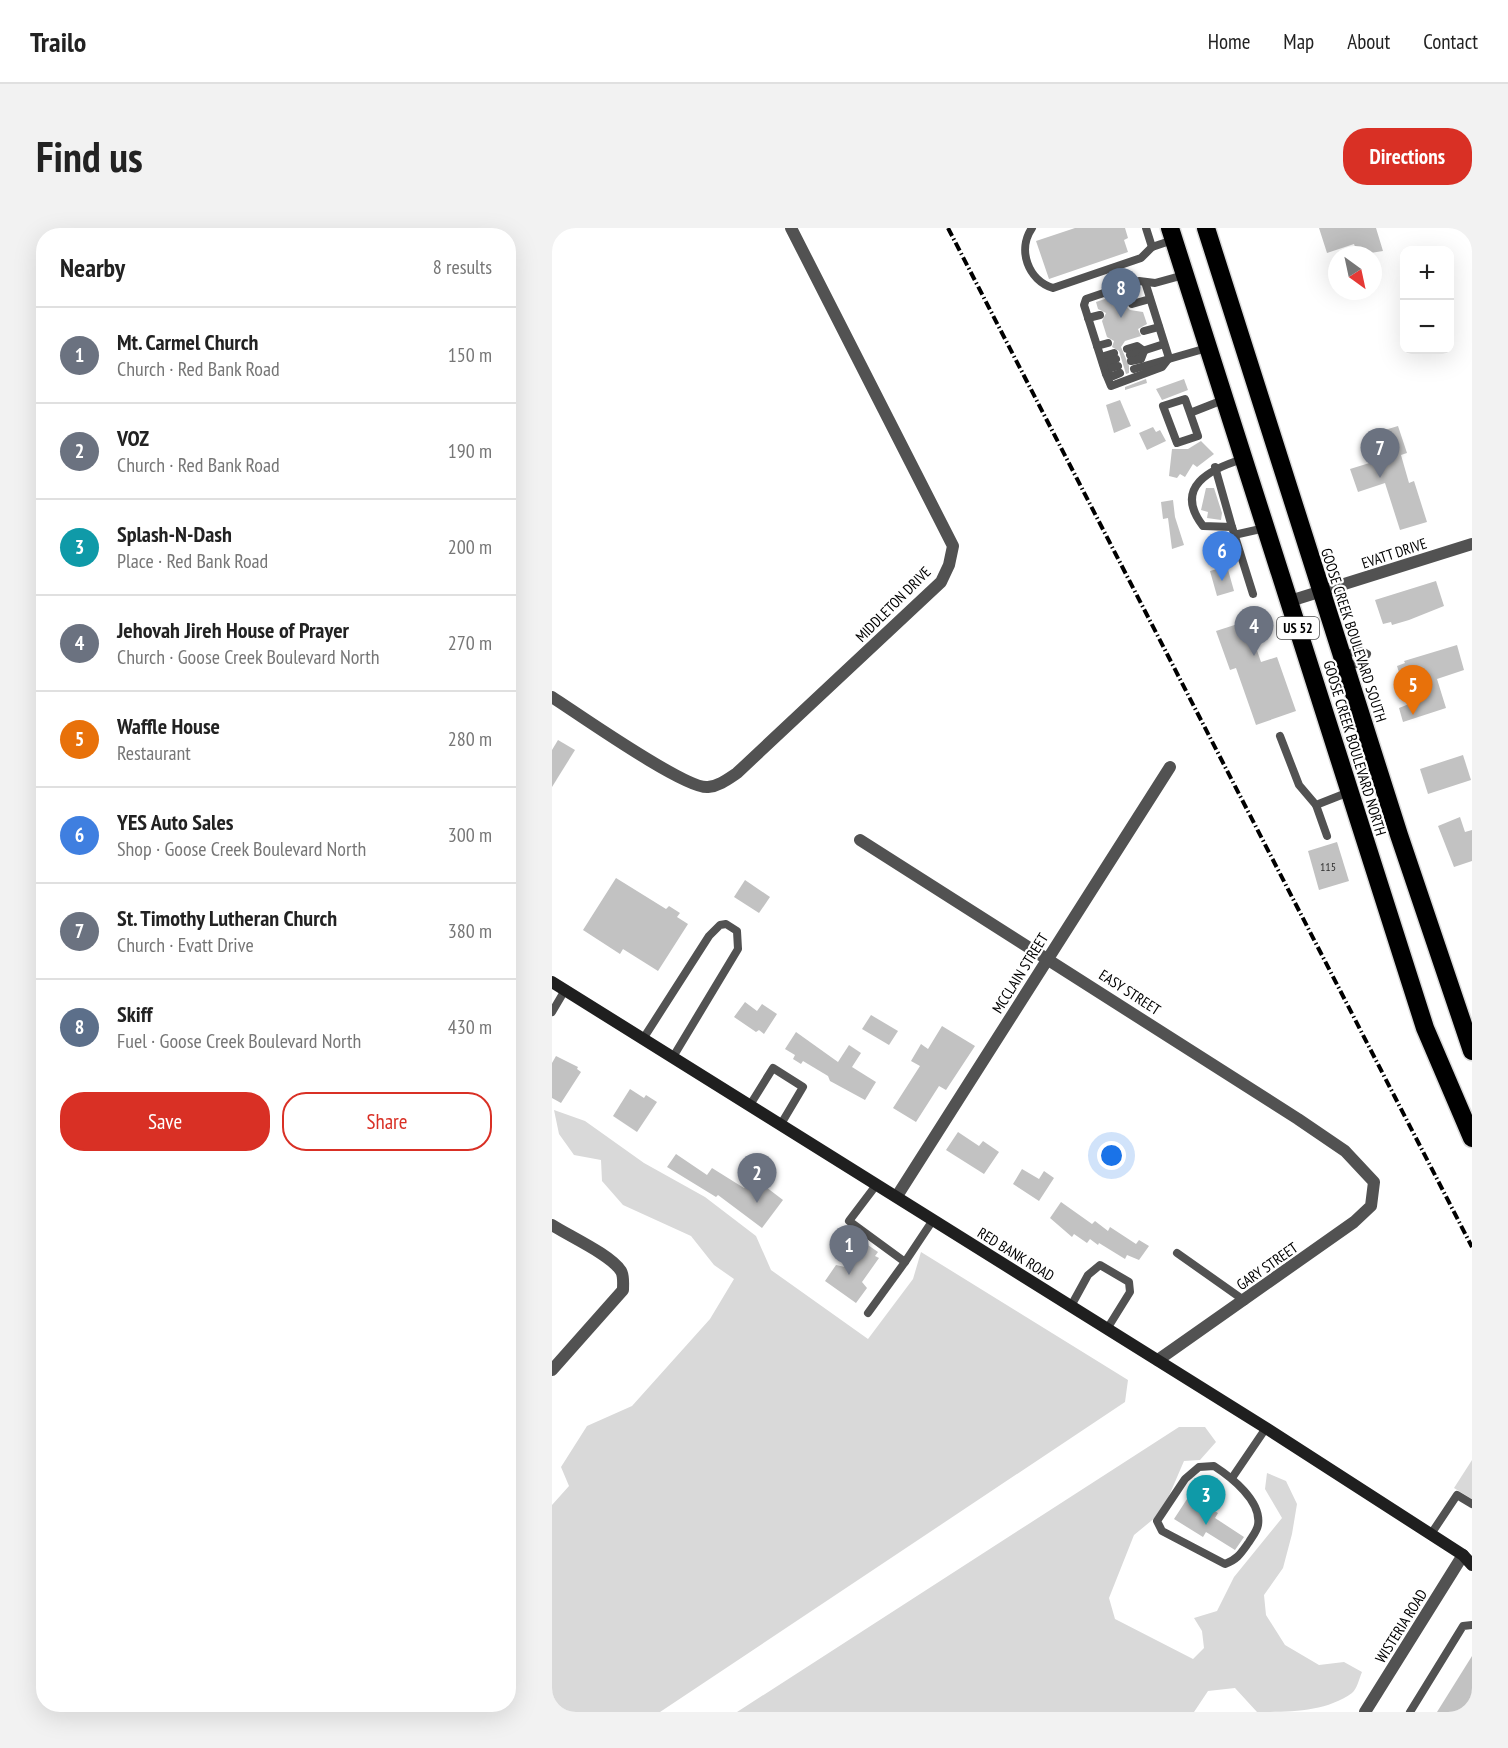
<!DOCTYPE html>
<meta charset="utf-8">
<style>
:root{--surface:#fff;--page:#f2f2f2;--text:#222;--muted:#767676;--line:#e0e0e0;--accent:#d93025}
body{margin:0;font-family:"PT Sans Narrow",sans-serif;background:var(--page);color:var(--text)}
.controls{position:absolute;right:18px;top:18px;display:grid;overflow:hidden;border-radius:12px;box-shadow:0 6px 24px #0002}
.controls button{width:54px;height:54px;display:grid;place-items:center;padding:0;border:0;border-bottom:2px solid var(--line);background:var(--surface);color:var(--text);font:30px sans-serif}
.compass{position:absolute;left:776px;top:18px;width:54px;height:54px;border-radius:50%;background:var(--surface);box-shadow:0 6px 24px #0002;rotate:147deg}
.you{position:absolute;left:560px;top:928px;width:21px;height:21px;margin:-15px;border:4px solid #fff;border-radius:50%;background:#1a73e8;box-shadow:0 0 0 9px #1a73e833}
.badge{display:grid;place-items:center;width:39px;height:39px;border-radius:50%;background:var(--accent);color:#fff;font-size:20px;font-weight:700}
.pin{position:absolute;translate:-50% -50px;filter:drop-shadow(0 2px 3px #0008)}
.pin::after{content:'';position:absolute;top:32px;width:21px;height:18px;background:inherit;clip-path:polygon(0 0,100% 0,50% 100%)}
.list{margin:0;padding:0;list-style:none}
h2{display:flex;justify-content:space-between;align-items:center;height:78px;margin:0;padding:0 24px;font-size:26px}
h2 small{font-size:20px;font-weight:400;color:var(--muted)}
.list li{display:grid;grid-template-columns:39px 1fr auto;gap:18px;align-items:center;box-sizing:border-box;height:96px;padding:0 24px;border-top:2px solid var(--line)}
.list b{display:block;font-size:22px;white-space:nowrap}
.list p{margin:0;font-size:20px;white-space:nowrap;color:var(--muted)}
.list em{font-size:20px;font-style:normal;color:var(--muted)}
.actions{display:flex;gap:12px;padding:18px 24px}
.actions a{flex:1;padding:14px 0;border:2px solid var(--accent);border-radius:24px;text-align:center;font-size:21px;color:var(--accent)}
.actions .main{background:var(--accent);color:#fff}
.map{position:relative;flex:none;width:920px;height:1484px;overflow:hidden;border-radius:24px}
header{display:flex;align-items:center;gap:36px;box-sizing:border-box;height:84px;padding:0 30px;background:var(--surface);border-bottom:2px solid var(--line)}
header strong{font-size:28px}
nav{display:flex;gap:33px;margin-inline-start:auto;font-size:21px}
.intro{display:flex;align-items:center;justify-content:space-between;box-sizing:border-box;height:144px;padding:0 36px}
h1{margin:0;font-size:42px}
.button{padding:15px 27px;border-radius:24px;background:var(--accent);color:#fff;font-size:21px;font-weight:700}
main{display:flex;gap:36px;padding:0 36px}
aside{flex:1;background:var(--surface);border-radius:24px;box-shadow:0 6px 24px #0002}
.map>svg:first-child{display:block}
</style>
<header>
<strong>Trailo</strong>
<nav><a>Home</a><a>Map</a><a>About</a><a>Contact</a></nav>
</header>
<div class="intro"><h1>Find us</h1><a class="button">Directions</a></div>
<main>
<aside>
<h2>Nearby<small>8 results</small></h2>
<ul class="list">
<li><span class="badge" style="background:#6b7280">1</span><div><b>Mt. Carmel Church</b><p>Church · Red Bank Road</p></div><em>150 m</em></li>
<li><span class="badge" style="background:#6b7280">2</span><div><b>VOZ</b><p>Church · Red Bank Road</p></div><em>190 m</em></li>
<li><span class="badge" style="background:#0f9aa8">3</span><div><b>Splash-N-Dash</b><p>Place · Red Bank Road</p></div><em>200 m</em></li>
<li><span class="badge" style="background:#6b7280">4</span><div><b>Jehovah Jireh House of Prayer</b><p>Church · Goose Creek Boulevard North</p></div><em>270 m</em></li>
<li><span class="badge" style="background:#e8710a">5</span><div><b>Waffle House</b><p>Restaurant</p></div><em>280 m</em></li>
<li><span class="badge" style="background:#3f7fe0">6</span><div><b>YES Auto Sales</b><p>Shop · Goose Creek Boulevard North</p></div><em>300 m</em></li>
<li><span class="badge" style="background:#6b7280">7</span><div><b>St. Timothy Lutheran Church</b><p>Church · Evatt Drive</p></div><em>380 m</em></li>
<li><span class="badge" style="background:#5c6f8a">8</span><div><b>Skiff</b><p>Fuel · Goose Creek Boulevard North</p></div><em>430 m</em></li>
</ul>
<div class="actions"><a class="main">Save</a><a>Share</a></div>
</aside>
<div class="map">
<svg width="920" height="1484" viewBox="0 0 920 1484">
<rect width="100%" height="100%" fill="#fff"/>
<g fill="#d9d9d9">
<polygon points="2,882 33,893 92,935 153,969 204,1008 219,1042 316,1111 361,1051 369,1024 576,1152 573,1174 108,1484 0,1484 0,1277 17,1258 9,1239 35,1198 80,1178 158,1091 182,1051 162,1037 139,1008 71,977 50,953 49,932 22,927 7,906"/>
<path d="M627 1199H653L664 1214 648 1232 632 1233 610 1284 582 1307 557 1370 563 1391 641 1431 652 1420 650 1403 642 1390 665 1383 682 1349 730 1290 713 1261 715 1245 734 1253 745 1276 740 1306 731 1340 712 1367 714 1387 733 1417 767 1437 792 1434 810 1444C807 1451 805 1461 800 1465 774 1484 737 1484 705 1484L683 1460 656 1463 642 1484H185Z"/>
<polygon points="920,1232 920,1271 902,1260"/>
</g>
<g fill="#c2c2c2">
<polygon points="523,0 573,0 576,10 572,12 576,24 497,51 484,13"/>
<polygon points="767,0 824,0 831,23 806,27 802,16 775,25"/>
<polygon points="576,63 578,70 574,78 578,82 591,84 595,96 586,101 589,108 573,113 569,119 577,138 577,145 574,146 567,123 560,119 562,113 555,109 550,93 554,85 546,81 544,74"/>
<polygon points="594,151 595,155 573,162 573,159"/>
<polygon points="632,151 636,162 610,172 604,161"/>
<polygon points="568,172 579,198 562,205 554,177"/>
<polygon points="846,198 855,225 849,227 857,255 862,253 875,294 848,302 833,255 806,264 798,241 824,233 816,207"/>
<polygon points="601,199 604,204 608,202 614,213 595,222 587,205"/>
<polygon points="649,213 662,226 645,239 641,236 633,249 628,246 625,250 617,248 620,221 636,221"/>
<polygon points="654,260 662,260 670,285 669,292 655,290 656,284 649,282"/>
<polygon points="621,272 623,289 632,317 620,321 616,290 611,291 609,274"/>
<polygon points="675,338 682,363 665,368 658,343"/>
<polygon points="884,353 892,378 857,392 840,397 839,394 831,396 823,372"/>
<polygon points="695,393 709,434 725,429 744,483 704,497 684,440 678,442 664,403"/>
<polygon points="905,417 912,442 885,451 894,480 851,494 847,480 857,476 845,438 853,435 852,433"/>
<polygon points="6,512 23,522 0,559 0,522"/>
<polygon points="911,527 919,552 876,566 868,541"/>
<polygon points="908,589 913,604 920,602 920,633 902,639 886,598"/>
<polygon points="785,614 797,653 767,662 756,623"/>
<polygon points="64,650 114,681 117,678 128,685 125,689 136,696 106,743 71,721 68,726 31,702"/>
<polygon points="193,652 218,669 207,685 182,669"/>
<polygon points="193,774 205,783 210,776 225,786 212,806 207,802 204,804 182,789"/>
<polygon points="319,787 346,803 337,817 310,801"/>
<polygon points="390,798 423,818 394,862 387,858 364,894 341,880 368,838 359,833 369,816 376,821"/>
<polygon points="244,804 286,834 297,817 309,825 300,839 324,854 313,872 278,853 276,848 251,833 249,836 241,831 243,827 233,821"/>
<polygon points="4,828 26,839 25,841 29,844 9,875 0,870 0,835"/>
<polygon points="78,861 92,870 94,867 105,874 85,904 61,888"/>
<polygon points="406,904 427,918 431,913 447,924 432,946 394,922"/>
<polygon points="124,926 155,947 160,940 192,960 201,949 231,972 210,1000 166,967 164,969 115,939"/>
<polygon points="470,941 487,951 492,943 502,950 487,973 461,956"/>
<polygon points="509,974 540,996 543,993 556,1003 558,999 584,1016 587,1012 597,1018 587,1032 575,1027 573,1031 547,1015 546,1017 538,1011 535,1015 522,1006 520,1009 498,990"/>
<polygon points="313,1015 326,1024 323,1028 327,1030 310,1054 315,1060 304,1075 273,1053 284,1037 293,1039 308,1016 311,1018"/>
<polygon points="644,1261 658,1270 654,1278 666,1285 663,1290 692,1309 683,1322 654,1304 651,1309 622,1291 637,1268 639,1269"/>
<polygon points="920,1428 920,1484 885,1484"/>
</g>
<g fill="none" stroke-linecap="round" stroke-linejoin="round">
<g stroke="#dbdbdb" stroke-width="21">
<g id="highway">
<polyline points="618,0 873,800 920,910"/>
<polyline points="654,0 847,607 920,823"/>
</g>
</g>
<g stroke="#525252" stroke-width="8">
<path d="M480 0C465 22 476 52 501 60L589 30 600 19 621 12"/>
<polyline points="594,0 600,19"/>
<polyline points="580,76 598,71"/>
<polyline points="536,90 548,87"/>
<polyline points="592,103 607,99"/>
<polyline points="545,118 556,115"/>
<polyline points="575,121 585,118 592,123"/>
<polyline points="578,127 612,116"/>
<polyline points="549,129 562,125"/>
<polyline points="579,133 589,131 592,123"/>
<polyline points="551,136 564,131"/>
<polyline points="582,141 655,120"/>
<polyline points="553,142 566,138"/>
<polyline points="568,145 561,148 554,146 532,77 534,71 587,53 603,55 632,47"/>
<polyline points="554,146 559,158 610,139 617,130 593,54"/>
<polyline points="638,185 646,208 625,215 611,178 633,171 638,185 671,172"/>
<path d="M691 231C658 241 621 259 651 298L680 299 701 366"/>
<polyline points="663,239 680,299"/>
<polyline points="682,307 713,300"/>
<polyline points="791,427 808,422 815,426 809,434 795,439"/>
<polyline points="728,508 747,557 764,577 797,564"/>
<polyline points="764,577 775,608"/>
<polyline points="0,784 13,762"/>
<polyline points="91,811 157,708 168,697 174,696 185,703 186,721 121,829"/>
<polyline points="198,877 221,840 251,859 229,896"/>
<polyline points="625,1025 693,1073"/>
<polyline points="353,1034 381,992"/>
<polyline points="519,1078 536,1047 548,1037 577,1054 578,1064 555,1101"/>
<polyline points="316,1085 353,1034 297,993 325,956"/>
<path d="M662 1238C679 1249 710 1273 706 1297 705 1303 700 1309 697 1314 689 1325 686 1331 673 1336L610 1303 605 1293 633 1251 647 1239Z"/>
<polyline points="680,1250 714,1200"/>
<polyline points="879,1306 905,1267 920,1276"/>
<polyline points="858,1484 911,1398 920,1397"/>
</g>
<g stroke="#525252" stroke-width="12">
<polyline points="738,373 920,316"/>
<path d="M0 469C25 485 134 562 156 559 167 558 176 551 185 545L389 354 397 337 401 318 239 0"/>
<polyline points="308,612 746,891 793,923 822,954 819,978 802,994 606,1132"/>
<polyline points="345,968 618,539"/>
<path d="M0 997C17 1008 59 1027 69 1043 72 1048 71 1055 71 1062L0 1142"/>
<polyline points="813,1484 911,1327"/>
</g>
<polyline stroke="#1f1f1f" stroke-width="12" points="0,754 714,1200 911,1327 920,1337"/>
<use href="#highway" stroke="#000" stroke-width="18"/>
<polyline stroke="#000" stroke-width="4" stroke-dasharray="9 3 1.5 3" stroke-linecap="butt" points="396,0 920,1019"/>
</g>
<g text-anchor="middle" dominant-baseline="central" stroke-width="4.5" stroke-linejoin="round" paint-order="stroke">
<g font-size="12" fill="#303030">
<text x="776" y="638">115</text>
</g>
<rect fill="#fff" stroke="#4c4c4c" stroke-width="1.5" x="725" y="389" width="42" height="22" rx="4.5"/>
<g font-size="14" font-weight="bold" fill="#000">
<text x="746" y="400">US 52</text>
</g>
<g font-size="15" fill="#000" stroke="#fff">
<text transform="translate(842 325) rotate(-18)">EVATT DRIVE</text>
<text transform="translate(341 376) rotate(-45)">MIDDLETON DRIVE</text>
<text transform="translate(802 407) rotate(72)">GOOSE CREEK BOULEVARD SOUTH</text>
<text transform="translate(803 520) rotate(73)">GOOSE CREEK BOULEVARD NORTH</text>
<text transform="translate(468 745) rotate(-58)">MCCLAIN STREET</text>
<text transform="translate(578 764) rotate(33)">EASY STREET</text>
<text transform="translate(464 1026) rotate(32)">RED BANK ROAD</text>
<text transform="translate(715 1038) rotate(-35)">GARY STREET</text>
<text transform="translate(849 1398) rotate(-58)">WISTERIA ROAD</text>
</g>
</g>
</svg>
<div class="controls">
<button>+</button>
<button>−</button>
</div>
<svg class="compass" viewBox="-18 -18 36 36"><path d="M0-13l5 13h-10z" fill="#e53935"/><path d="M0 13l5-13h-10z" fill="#767676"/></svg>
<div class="you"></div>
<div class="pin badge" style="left:297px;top:1047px;background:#6b7280">1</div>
<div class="pin badge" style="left:205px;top:975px;background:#6b7280">2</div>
<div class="pin badge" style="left:654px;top:1297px;background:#0f9aa8">3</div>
<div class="pin badge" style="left:702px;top:428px;background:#6b7280">4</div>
<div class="pin badge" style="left:861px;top:487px;background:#e8710a">5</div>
<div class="pin badge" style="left:670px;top:353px;background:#3f7fe0">6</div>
<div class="pin badge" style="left:828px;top:250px;background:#6b7280">7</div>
<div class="pin badge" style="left:569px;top:90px;background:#5c6f8a">8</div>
</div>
</main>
